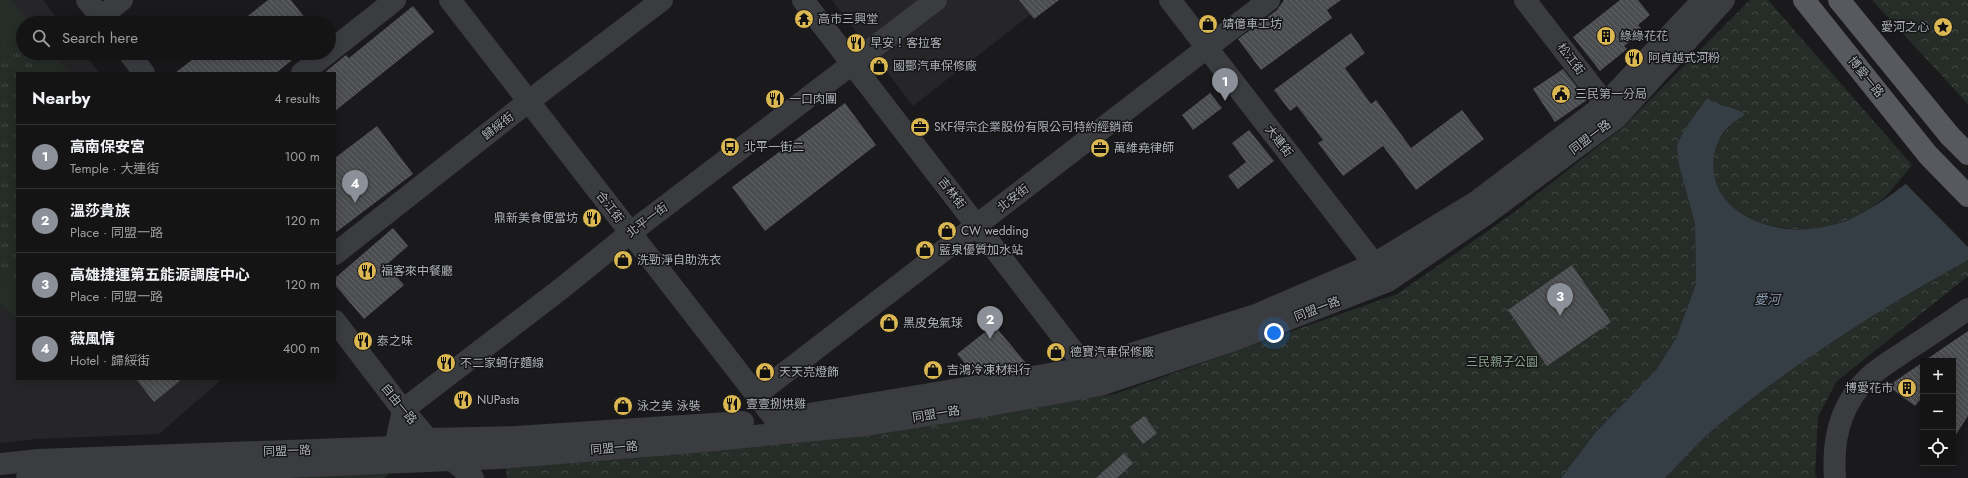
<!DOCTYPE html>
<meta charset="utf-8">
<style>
:root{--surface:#141415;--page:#212122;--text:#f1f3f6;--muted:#9d9ea0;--line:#333334;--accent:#8c9099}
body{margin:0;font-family:Jost,"Noto Sans TC",sans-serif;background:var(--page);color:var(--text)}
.controls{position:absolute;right:12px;bottom:12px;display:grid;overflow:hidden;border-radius:0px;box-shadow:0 2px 10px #0003}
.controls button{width:36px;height:36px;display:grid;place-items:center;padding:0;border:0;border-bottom:1px solid var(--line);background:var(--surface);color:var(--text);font:20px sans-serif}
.you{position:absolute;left:1274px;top:333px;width:14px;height:14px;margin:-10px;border:3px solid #fff;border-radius:50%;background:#1a73e8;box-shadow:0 0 0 6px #1a73e833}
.badge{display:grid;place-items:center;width:26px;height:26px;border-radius:50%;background:var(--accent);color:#fff;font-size:13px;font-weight:700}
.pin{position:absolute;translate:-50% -33px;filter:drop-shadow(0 1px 2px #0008)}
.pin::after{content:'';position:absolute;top:21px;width:14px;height:12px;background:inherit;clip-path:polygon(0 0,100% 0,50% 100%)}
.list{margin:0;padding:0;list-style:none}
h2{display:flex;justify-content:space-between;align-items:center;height:52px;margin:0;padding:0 16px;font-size:17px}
h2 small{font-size:13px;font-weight:400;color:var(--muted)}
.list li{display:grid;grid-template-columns:26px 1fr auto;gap:12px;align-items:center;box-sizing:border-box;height:64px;padding:0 16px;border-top:1px solid var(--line)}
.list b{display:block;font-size:15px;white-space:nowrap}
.list p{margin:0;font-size:13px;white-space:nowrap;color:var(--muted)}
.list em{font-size:13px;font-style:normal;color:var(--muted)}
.icon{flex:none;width:22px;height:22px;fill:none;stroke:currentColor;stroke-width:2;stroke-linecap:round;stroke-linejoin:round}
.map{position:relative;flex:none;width:1968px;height:478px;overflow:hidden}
.search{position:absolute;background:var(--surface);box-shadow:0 2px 10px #0003;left:16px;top:16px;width:320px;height:44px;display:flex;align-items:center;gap:10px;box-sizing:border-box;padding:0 14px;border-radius:22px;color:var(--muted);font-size:15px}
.panel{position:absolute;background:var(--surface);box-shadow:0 2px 10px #0003;left:16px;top:72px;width:320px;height:308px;border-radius:0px}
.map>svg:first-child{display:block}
</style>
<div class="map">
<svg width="1968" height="478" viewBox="0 0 1968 478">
<defs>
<pattern id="grass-tufts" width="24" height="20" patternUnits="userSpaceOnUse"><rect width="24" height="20" fill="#262d28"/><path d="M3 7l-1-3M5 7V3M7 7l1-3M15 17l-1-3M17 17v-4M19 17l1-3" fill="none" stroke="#434945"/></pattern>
<pattern id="park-crowns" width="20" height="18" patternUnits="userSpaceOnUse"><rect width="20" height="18" fill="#262d28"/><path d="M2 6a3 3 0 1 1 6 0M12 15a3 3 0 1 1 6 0" fill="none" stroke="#434945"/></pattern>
<pattern id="building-back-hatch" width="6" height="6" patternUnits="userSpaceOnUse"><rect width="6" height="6" fill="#4c4d50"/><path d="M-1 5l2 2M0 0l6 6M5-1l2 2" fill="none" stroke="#636467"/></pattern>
</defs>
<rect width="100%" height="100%" fill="#1a1a1c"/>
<g fill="#262629">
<polygon points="0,0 43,0 61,23 23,23 23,53 84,53 99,73 17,73 17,379 222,379 159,434 36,439 0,443"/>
<polygon points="832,0 1049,0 913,106"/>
</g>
<polygon fill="url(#grass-tufts)" points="0,45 25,53 40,73 17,73 17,294 0,273"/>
<g fill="url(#park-crowns)">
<path d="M1750 0H1768L1912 165C1900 179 1888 197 1872 207 1854 219 1832 227 1810 229 1771 232 1715 214 1713 169 1712 141 1724 129 1745 115L1731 108 1716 105 1707 98 1679 165 1695 224 1696 284 1676 338 1656 370 1595 433 1561 478H507L506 465 941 420 1115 394 1397 294 1512 214 1624 126Z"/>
<polygon points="1872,0 1968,0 1968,104"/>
<path d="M1968 260V276L1836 382 1818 417 1815 473 1817 478H1665C1683 460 1701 439 1721 423 1798 361 1881 308 1968 260Z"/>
<polygon points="389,473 385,478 218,478"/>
</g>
<g fill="#262d28">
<polygon points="0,0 12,0 30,23 23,23 23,52 0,45"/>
<polygon points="25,53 53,53 68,73 40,73"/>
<polygon points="0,273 17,294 17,319 0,303"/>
</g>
<path fill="#363e45" d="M1707 98C1719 108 1734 105 1745 115 1728 125 1717 136 1714 156 1706 210 1766 233 1810 229 1820 228 1833 225 1843 222 1849 220 1856 216 1862 213 1901 192 1934 160 1968 132V260C1881 308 1798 361 1721 423 1701 439 1683 460 1665 478H1561L1595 433 1656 370 1676 338 1696 284 1695 224 1679 165 1677 145 1685 129Z"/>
<polygon fill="#1a1a1c" points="1968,130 1968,247 1904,182"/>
<g fill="url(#building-back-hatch)">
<polygon points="268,0 291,0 309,23 239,23"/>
<polygon points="1019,0 1059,0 1034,19"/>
<polygon points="1284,0 1341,0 1327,10 1332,18 1261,70 1238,39 1277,10"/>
<polygon points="1620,0 1638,0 1650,15 1638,25 1641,28 1636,32 1639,35 1624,46 1627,49 1600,71 1573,37"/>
<polygon points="413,6 434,32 335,111 335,73 324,73 346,55 349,58"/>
<polygon points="1351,33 1365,53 1345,68 1371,104 1376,100 1411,148 1462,110 1484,139 1416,190 1383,146 1343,176 1318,143 1323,140 1297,106 1290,111 1274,90"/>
<polygon points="201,53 301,53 276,73 175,73"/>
<polygon points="1563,69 1587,100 1555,122 1533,89"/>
<polygon points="1210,93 1222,108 1193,130 1182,115"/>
<polygon points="845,103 876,145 765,231 732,187"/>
<polygon points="377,126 413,174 335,233 335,158"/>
<polygon points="1249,130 1274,161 1238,189 1228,176 1246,162 1232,143"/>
<polygon points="393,228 408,246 386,265 404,285 364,319 335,285 335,278"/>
<polygon points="1572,265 1611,322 1547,366 1508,310"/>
<polygon points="994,325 1026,363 973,373 957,354"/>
<polygon points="1968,331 1968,416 1953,439 1953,361 1924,361"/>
<polygon points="1923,362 1923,396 1915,406 1888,386"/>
<polygon points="136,379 182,379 154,402"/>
<polygon points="1144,416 1157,433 1143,444 1130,427"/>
<polygon points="1124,453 1133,463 1117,478 1096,478"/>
</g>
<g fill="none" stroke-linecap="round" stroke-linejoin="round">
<g stroke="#3b3c40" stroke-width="22">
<polyline points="87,0 106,23"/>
<polyline points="450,0 785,432"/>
<polyline points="803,0 1094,378"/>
<polyline points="1170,0 1383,275"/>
<polyline points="1525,0 1614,115"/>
<polyline points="101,17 122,0"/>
<polyline points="329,52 395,0"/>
<polyline points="129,53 144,73"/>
<polyline points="302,73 328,53"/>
<polyline points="335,254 529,101 662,0"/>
<polyline points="335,321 403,410 428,439 473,478"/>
<polyline points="756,395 1269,0"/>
<polyline points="785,418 1086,368 1256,315 1374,264 1476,202 1605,104 1703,0"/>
<polyline points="395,460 395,447 403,410 562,288 630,233 936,0"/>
<polyline points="0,464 39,460 395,447 428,439 516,437 743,422"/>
<polyline points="27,478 499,458 694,442 866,425 979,407 1100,385 1234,340 1388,281 1485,215 1616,118 1724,0"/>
<path d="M1835 478C1832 440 1840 404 1869 377 1880 367 1894 359 1907 350 1927 337 1948 323 1968 309"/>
</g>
<g stroke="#58595f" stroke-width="22">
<polyline points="1804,0 1928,155 1968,196"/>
<polyline points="1839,0 1950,136"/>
</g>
<polyline stroke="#58595f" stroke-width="22" points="1950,136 1968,154"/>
</g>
<defs>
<g id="temple-disc" transform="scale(1)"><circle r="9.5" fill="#dcb852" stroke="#151517"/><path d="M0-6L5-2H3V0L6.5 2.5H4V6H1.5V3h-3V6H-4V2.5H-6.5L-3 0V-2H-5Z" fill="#111"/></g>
<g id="shop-disc" transform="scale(1)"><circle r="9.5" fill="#dcb852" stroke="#151517"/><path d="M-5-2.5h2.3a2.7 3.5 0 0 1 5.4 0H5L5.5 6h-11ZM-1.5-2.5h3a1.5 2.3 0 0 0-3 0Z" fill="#111"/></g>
<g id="sight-disc" transform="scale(1)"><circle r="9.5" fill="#dcb852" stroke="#151517"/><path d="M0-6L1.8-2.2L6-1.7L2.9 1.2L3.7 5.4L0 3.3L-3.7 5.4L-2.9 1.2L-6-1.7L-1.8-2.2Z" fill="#111"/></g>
<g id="building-disc" transform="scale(1)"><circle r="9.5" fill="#dcb852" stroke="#151517"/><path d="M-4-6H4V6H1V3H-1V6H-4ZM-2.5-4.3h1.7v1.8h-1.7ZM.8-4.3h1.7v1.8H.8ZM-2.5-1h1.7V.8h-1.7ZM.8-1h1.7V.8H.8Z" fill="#111"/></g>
<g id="restaurant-disc" transform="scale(1)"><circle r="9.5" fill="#dcb852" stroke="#151517"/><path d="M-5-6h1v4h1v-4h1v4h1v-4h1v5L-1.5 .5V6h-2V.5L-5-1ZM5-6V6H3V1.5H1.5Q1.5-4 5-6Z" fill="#111"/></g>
<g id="civic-disc" transform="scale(1)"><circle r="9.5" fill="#dcb852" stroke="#151517"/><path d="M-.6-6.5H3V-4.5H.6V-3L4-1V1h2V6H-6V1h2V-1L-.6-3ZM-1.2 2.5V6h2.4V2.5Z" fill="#111"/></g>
<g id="office-disc" transform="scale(1)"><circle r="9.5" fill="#dcb852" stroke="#151517"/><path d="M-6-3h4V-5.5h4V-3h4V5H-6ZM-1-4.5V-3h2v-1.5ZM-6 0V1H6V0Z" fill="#111"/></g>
<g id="bus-disc" transform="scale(1)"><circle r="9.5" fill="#dcb852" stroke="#151517"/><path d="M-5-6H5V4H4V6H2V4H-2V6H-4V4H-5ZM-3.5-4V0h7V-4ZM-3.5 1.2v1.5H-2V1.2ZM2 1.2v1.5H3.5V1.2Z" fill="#111"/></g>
</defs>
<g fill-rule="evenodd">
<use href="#temple-disc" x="804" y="19"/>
<use href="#shop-disc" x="1208" y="24"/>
<use href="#sight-disc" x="1943" y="27"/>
<use href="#building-disc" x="1606" y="36"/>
<use href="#restaurant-disc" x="856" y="43"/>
<use href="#restaurant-disc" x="1634" y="58"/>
<use href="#shop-disc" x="879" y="66"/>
<use href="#civic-disc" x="1561" y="94"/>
<use href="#restaurant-disc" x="775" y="99"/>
<use href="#office-disc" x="920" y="127"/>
<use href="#bus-disc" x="730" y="147"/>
<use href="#office-disc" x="1100" y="148"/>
<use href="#restaurant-disc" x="592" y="218"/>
<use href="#shop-disc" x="947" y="231"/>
<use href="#shop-disc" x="925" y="250"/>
<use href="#shop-disc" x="623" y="260"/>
<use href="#restaurant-disc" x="367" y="271"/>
<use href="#shop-disc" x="889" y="323"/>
<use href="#restaurant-disc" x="363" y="341"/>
<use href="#shop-disc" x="1056" y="352"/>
<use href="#restaurant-disc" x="446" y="363"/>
<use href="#shop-disc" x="933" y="370"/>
<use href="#shop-disc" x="765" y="372"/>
<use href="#building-disc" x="1907" y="388"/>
<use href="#restaurant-disc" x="463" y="400"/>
<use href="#restaurant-disc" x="732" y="404"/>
<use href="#shop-disc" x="623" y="406"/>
</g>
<g text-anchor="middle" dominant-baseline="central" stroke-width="3" stroke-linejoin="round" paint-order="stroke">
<g font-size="12" fill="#aeb1b9" stroke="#151517" text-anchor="start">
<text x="818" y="19">高市三興堂</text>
<text x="1222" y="24">靖億車工坊</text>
<text x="1929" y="27" text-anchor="end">愛河之心</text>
<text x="1620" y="36">綠綠花花</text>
<text x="870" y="43">早安！客拉客</text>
<text x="1648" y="58">阿貞越式河粉</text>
<text x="893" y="66">國酆汽車保修廠</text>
<text x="1575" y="94">三民第一分局</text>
<text x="789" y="99">一口肉團</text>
<text x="934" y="127">SKF得宗企業股份有限公司特約經銷商</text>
<text x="744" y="147">北平一街二</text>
<text x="1114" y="148">萬維堯律師</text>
<text x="578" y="218" text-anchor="end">鼎新美食便當坊</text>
<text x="961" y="231">CW wedding</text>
<text x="939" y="250">藍泉優質加水站</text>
<text x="637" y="260">洗勁淨自助洗衣</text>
<text x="381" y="271">福客來中餐廳</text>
<text x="903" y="323">黑皮兔氣球</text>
<text x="377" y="341">泰之味</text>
<text x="1070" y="352">德寶汽車保修廠</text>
<text x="460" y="363">不二家蚵仔麵線</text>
<text x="947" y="370">吉鴻冷凍材料行</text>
<text x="779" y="372">天天亮燈飾</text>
<text x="1893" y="388" text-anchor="end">博愛花市</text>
<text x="477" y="400">NUPasta</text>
<text x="746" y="404">壹壹捌烘雞</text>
<text x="637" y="406">泳之美 泳裝</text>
</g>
<g font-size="12" fill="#aeb1b9" stroke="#151517">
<text transform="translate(1571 59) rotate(52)">松江街</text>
<text transform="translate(1866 77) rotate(51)">博愛一路</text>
<text transform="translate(498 126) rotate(-38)">歸綏街</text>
<text transform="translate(1590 137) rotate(-37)">同盟一路</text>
<text transform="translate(1279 141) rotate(52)">大連街</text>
<text transform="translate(952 193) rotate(52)">吉林街</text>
<text transform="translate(1013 198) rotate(-38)">北安街</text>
<text transform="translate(610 207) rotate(52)">合江街</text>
<text transform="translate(647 220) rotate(-37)">北平一街</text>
<text transform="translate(1317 309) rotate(-21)">同盟一路</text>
<text transform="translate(399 404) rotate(51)">自由一路</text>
<text transform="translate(936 414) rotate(-9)">同盟一路</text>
<text transform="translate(614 448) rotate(-5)">同盟一路</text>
<text transform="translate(287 451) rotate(-2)">同盟一路</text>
</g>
<g font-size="12" fill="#88a28b" stroke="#151517">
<text x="1502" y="362">三民親子公園</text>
</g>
<g font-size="13" font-style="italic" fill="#8a9bb0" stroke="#151517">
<text x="1767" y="299">愛河</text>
</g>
</g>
</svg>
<div class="controls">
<button>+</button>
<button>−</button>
<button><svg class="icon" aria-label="locate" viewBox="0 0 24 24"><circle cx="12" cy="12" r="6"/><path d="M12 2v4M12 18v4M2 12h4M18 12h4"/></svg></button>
</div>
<div class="you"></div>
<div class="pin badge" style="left:1225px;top:101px">1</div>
<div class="pin badge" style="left:990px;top:339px">2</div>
<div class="pin badge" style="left:1560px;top:316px">3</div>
<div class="pin badge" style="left:355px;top:203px">4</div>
<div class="search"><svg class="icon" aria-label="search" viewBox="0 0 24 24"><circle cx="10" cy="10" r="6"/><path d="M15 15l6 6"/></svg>Search here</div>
<section class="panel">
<h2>Nearby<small>4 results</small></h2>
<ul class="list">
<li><span class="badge">1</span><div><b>高南保安宮</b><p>Temple · 大連街</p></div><em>100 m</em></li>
<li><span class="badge">2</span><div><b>溫莎貴族</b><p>Place · 同盟一路</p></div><em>120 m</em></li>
<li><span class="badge">3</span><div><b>高雄捷運第五能源調度中心</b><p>Place · 同盟一路</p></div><em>120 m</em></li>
<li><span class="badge">4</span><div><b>薇風情</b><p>Hotel · 歸綏街</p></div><em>400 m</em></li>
</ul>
</section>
</div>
